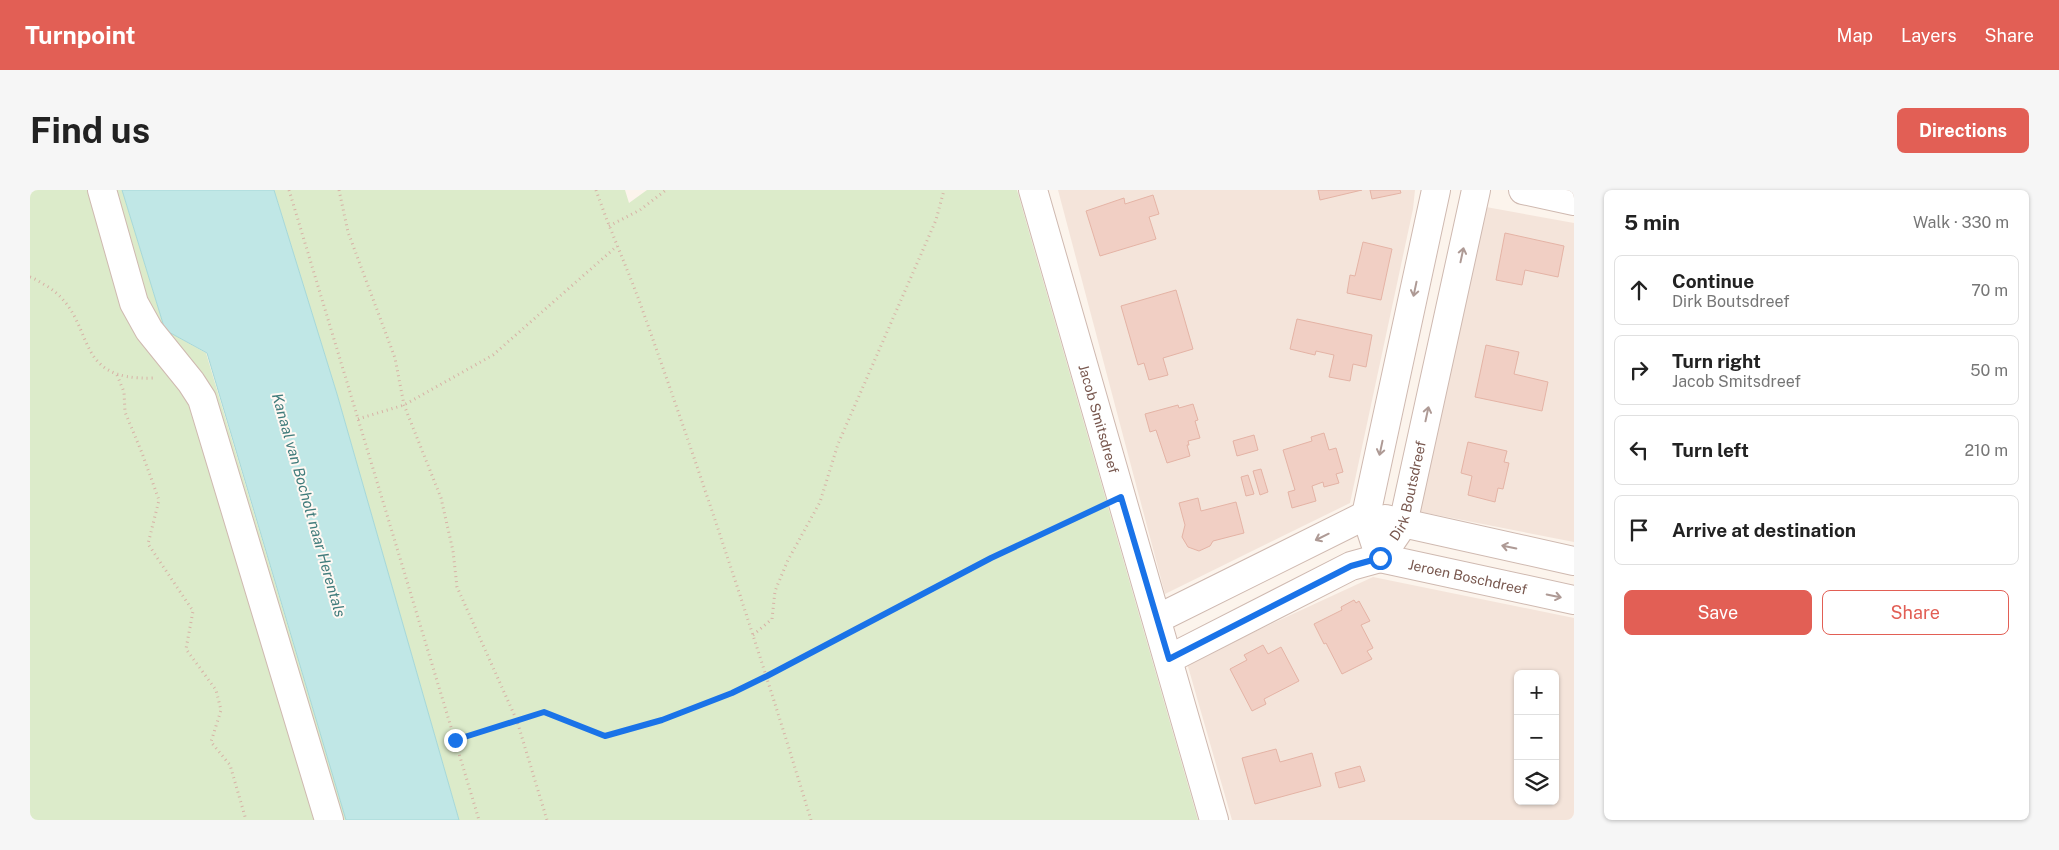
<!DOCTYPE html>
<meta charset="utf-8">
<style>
:root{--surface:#fff;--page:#f6f6f6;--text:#222;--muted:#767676;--line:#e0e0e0;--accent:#e25f55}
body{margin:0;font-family:"Public Sans",sans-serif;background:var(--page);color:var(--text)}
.controls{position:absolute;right:15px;bottom:15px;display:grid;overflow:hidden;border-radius:8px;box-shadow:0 1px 4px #0004}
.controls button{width:45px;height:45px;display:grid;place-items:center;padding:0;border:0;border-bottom:1px solid var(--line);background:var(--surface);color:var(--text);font:25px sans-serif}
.stop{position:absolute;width:15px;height:15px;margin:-11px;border:4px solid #1a73e8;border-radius:50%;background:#fff}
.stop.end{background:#1a73e8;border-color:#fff;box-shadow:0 1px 5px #0008}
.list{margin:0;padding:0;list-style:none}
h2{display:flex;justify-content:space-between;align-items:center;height:65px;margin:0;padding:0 20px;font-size:21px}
h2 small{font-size:16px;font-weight:400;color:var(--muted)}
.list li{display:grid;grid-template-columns:32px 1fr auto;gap:15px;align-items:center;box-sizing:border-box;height:70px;margin:0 10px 10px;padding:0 10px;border:1px solid var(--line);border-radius:8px}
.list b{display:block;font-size:19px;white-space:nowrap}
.list p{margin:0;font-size:16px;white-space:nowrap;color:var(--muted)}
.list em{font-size:16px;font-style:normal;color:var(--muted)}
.actions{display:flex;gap:10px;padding:15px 20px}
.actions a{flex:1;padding:11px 0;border:1px solid var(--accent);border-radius:8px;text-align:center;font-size:18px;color:var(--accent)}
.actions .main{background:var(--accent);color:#fff}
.icon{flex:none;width:28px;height:28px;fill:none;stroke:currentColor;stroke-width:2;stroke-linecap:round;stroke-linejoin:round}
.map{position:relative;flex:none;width:1544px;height:630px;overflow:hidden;border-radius:8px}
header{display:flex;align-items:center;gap:30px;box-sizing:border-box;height:70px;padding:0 25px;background:var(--accent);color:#fff}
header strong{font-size:24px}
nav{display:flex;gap:28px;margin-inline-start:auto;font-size:18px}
.intro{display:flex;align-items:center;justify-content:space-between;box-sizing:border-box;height:120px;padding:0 30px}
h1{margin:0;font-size:35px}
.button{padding:12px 22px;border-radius:8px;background:var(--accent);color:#fff;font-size:18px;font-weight:700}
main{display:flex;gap:30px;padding:0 30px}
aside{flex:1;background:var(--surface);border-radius:8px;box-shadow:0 1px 4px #0004}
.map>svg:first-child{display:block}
</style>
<header>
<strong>Turnpoint</strong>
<nav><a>Map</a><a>Layers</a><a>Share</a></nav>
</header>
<div class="intro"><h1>Find us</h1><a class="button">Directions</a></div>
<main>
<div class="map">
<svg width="1544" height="630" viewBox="0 0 1544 630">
<rect width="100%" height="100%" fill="#fcf4ec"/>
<g fill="#f4e4da" fill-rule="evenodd">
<polygon points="1028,0 1385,0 1383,19 1320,313 1135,404"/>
<polygon points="1456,17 1544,33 1544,352 1386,321"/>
<path d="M1343 387 1544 428V630H1202L1157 473ZM1488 484H1525V611H1488Z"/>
</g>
<g fill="#dcebca">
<polygon points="0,0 66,0 160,198 292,630 0,630"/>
<polygon points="77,0 92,0 135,140 176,163 316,630 305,630 187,245 111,112"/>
<polygon points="244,0 595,0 599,13 617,0 987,0 1168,630 429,630 307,204"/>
</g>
<polygon fill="#c0e7e6" stroke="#a6d8d8" points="92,0 244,0 307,204 429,630 316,630 177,163 135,140"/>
<g fill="#f1cfc4" stroke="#e4b3a5">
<polygon points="1288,0 1332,0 1290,10"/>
<polygon points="1340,0 1370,0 1371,3 1342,9"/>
<polygon points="1123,5 1129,24 1119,27 1126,49 1070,66 1056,21 1094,8 1095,14"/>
<polygon points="1475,43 1534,56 1528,87 1495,80 1492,95 1466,90"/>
<polygon points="1333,52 1362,59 1351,110 1317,103 1320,85 1325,86"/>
<polygon points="1146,100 1163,159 1133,168 1138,185 1119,190 1114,173 1108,175 1091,116"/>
<polygon points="1267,129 1342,145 1336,177 1323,174 1320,191 1299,187 1304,165 1286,161 1285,165 1260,159"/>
<polygon points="1456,155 1489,162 1484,184 1518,192 1512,221 1445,207"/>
<polygon points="1163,214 1168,230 1165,231 1170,248 1158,251 1159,255 1157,255 1160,266 1137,273 1126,240 1120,242 1115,224 1148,215 1149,218"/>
<polygon points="1294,243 1299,260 1306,258 1313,282 1306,284 1309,293 1294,297 1293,292 1282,296 1286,311 1262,318 1258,302 1265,300 1253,260 1282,251 1281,247"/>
<polygon points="1224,245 1228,260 1207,266 1203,251"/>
<polygon points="1438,252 1477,261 1474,272 1479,273 1473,299 1468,298 1465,312 1438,305 1442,286 1431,283"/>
<polygon points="1231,279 1238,302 1230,305 1223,281"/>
<polygon points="1218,285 1224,304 1216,306 1211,287"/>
<polygon points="1168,308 1171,321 1206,312 1214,343 1183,351 1180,356 1169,361 1158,357 1152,347 1155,335 1149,313"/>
<polygon points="1324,410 1326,413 1329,411 1340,431 1331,435 1343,458 1337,461 1342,469 1312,484 1296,453 1294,454 1284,434 1312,420 1311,417"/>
<polygon points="1233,455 1238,464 1251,457 1269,491 1234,509 1236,514 1222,521 1200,479 1217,470 1214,465"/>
<polygon points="1246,559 1250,572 1282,563 1291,596 1225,614 1212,568"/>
<polygon points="1330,576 1335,591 1309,598 1305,583"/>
</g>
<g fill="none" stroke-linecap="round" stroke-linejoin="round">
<g stroke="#cfb9b0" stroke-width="30">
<g id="minor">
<polyline points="72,0 104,113 119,140 161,192 172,209 299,630"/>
<path id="s1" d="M1003 0 1184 630"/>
<polyline points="1493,0 1544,11"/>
<polyline points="1336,325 1406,0"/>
<path id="s2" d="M1336 325 1350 368 1544 410"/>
<polyline points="1355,329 1544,371"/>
<polyline points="1127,429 1336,325"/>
<path id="s3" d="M1139 469 1321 376 1350 368 1373 334 1446 0"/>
</g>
</g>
<g stroke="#d7b2a6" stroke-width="3" stroke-dasharray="1 4" stroke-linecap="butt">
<polyline points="259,0 449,630"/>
<polyline points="309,0 318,42 365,168 374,215 411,308 423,361 427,397 487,531 517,630"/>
<path d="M566 0C579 38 596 75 610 113 671 284 728 456 781 630"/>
<polyline points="579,36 610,20 636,0"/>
<path d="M0 87C6 89 11 93 17 96 70 130 37 192 125 188"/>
<polyline points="87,185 94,202 95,222 112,263 129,310 118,354 163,421 156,459 186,500 191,520 181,552 200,575 216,630"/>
<polyline points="328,229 374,215 463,165 587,56"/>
<polyline points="723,445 742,429 745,401 758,370 790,312 808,254 906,30 914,0"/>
<polyline points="425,550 514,522 575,546 632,530 702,503 737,486 961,368 1068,318"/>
</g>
<use href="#minor" stroke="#fff" stroke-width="28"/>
</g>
<defs><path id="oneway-shaft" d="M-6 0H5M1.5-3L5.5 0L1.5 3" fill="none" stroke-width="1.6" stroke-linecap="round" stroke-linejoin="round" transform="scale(1.25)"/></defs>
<g stroke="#ae9a95">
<use href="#oneway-shaft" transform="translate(1432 65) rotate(-78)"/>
<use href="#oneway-shaft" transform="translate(1385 99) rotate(102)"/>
<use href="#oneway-shaft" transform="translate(1397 224) rotate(-78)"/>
<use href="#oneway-shaft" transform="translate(1351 258) rotate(102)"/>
<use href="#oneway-shaft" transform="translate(1292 347) rotate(154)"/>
<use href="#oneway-shaft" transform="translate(1479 357) rotate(-168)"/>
<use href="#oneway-shaft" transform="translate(1524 406) rotate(12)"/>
</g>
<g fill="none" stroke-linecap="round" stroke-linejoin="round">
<polyline stroke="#1a73e8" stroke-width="6" points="425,550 514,522 575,546 632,530 702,503 737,486 961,368 1091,307 1139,469 1321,376 1350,368"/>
</g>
<g text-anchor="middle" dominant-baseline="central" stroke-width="4" stroke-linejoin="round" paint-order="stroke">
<g font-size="14" fill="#78574e" stroke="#fff8f3">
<text stroke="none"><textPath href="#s1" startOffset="238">Jacob Smitsdreef</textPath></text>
<text stroke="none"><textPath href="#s3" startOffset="309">Dirk Boutsdreef</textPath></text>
<text stroke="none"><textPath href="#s2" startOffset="135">Jeroen Boschdreef</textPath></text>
</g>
<g font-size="15" font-style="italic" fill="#417c7c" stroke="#fff8f3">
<text transform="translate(279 315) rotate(74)">Kanaal van Bocholt naar Herentals</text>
</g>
</g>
</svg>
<div class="controls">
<button>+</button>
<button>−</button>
<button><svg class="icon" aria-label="layers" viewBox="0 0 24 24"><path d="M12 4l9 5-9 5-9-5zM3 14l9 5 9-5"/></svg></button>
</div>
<div class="stop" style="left:1350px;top:368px"></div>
<div class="stop end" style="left:425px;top:550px"></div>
</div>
<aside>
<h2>5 min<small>Walk · 330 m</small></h2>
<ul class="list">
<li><svg class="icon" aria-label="ahead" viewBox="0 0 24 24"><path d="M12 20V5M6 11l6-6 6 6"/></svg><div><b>Continue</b><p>Dirk Boutsdreef</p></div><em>70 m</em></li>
<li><svg class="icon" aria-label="right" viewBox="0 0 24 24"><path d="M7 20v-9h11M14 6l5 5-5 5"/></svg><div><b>Turn right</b><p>Jacob Smitsdreef</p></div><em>50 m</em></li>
<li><svg class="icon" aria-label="left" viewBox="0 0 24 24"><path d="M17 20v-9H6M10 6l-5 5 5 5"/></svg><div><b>Turn left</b></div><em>210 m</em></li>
<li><svg class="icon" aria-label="arrive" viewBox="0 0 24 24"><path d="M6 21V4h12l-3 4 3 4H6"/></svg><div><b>Arrive at destination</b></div></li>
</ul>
<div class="actions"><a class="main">Save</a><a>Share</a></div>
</aside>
</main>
